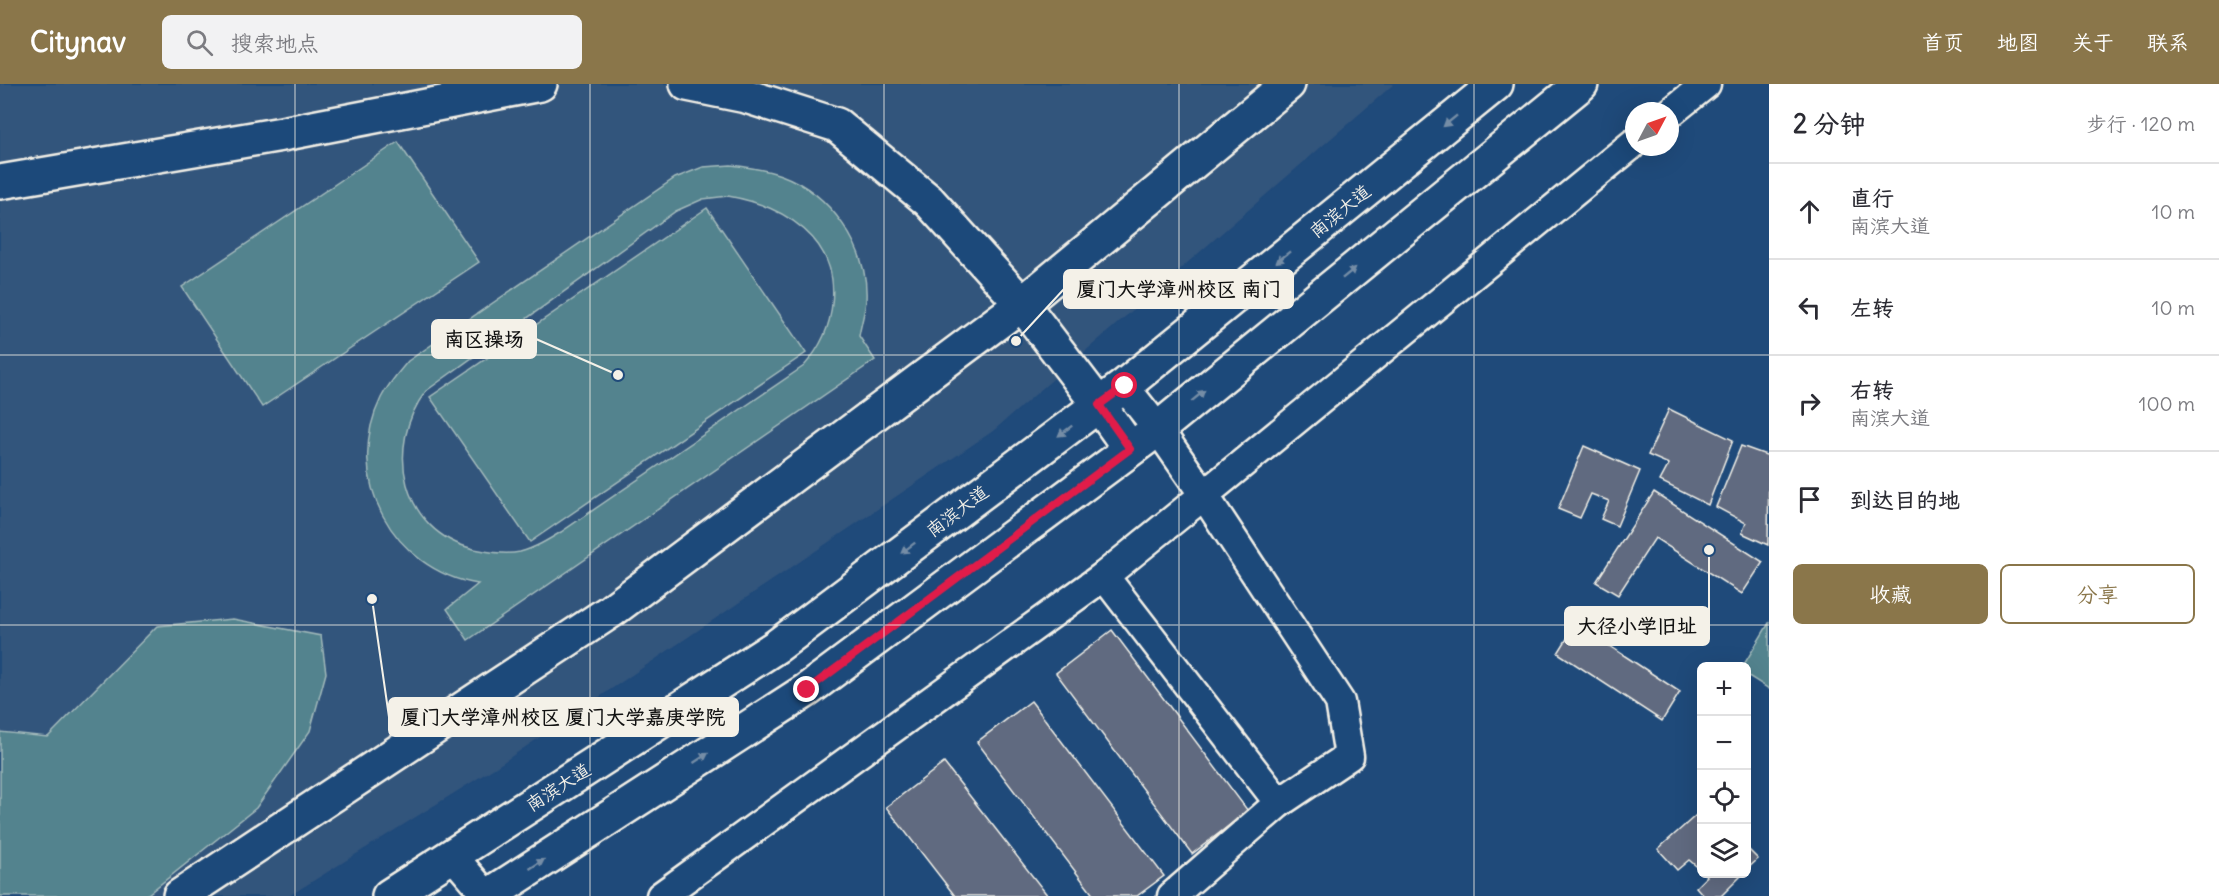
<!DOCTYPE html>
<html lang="zh">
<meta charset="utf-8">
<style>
:root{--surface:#fff;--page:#f2f2f3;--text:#2b2b33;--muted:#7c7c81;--line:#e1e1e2;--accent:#8a764a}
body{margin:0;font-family:Delius,"LXGW WenKai TC",sans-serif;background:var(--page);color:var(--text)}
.controls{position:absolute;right:18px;bottom:18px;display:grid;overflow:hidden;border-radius:9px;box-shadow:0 6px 24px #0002}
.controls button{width:54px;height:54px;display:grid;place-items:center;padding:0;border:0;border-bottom:2px solid var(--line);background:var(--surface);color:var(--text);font:30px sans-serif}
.compass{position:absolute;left:1625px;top:18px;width:54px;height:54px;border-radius:50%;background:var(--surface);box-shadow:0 6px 24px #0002;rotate:49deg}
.stop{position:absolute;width:18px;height:18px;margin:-14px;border:4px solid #e11d48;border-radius:50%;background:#fff}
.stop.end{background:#e11d48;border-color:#fff;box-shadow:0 2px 6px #0008}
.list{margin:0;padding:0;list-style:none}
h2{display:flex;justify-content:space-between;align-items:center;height:78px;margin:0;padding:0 24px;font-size:26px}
h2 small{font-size:20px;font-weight:400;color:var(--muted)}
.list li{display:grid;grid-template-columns:39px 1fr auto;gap:18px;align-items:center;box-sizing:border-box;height:96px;padding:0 24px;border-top:2px solid var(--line)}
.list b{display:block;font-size:22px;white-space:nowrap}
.list p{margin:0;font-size:20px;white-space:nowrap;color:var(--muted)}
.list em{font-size:20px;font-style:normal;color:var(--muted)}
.actions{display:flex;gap:12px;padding:18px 24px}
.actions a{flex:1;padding:14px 0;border:2px solid var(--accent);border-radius:9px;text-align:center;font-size:21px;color:var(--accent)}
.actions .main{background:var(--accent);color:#fff}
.icon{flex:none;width:33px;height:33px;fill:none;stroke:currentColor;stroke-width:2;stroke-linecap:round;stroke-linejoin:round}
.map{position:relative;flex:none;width:1769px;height:812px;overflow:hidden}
header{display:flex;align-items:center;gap:36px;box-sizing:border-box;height:84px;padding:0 30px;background:var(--accent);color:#fff}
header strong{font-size:28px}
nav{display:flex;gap:33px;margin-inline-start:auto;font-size:21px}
.search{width:420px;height:54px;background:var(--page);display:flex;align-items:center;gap:15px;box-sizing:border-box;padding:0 21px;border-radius:9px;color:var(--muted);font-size:22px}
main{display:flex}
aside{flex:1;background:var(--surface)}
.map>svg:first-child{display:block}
</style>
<header>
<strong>Citynav</strong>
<div class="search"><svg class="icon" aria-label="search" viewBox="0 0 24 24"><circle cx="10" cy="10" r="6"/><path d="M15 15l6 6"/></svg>搜索地点</div>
<nav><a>首页</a><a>地图</a><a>关于</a><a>联系</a></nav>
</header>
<main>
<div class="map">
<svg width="1769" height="812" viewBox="0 0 1769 812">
<rect width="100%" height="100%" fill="#1f4a7a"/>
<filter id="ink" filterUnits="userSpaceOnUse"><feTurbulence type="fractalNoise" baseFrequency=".0167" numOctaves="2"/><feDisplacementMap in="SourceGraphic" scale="12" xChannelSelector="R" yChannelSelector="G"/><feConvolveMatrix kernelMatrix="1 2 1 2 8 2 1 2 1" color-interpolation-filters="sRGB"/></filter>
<g filter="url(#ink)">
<polygon fill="#32547c" points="0,0 1394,0 993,347 496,683 289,812 0,812"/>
<g fill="#52838e" stroke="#a3babb" stroke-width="1.5" fill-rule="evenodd">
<polygon points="398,58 479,178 262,323 182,203"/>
<path d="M731 81C748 83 764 85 781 91 830 109 869 163 866 216 865 228 861 240 859 252L875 276 468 556 447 525 478 500C393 486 342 394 381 314 388 300 398 289 408 277L675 94 703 83ZM728 112C784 122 840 155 832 220 830 244 820 264 804 282L561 448C548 456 535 464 520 468 505 471 489 468 474 465 401 448 384 362 426 307L676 127 703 115Z"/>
<polygon points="707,124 806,269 530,458 430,313"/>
<polygon points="233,535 321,552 326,589 310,647 256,724 148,810 142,812 0,812 0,648 48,653 157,542"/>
<polygon points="1769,539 1769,605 1747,591 1746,582 1743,582"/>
</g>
<g fill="#606b80" stroke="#f4f1e8" stroke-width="1.5">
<polygon points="1669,325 1733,356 1708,421 1660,397 1669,380 1648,371"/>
<polygon points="1584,362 1640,387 1617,442 1601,435 1609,417 1591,410 1580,434 1558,425"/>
<polygon points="1741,362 1769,372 1768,461 1742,449 1746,439 1716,423"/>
<polygon points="1654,408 1763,478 1742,510 1655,454 1618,511 1596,498"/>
<polygon points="1576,540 1680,608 1662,637 1558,569"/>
<polygon points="1112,546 1248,727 1192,770 1056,589"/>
<polygon points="1031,617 1164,792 1137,812 1094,812 977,658"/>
<polygon points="944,679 1048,812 955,812 886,723"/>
<polygon points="1702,726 1702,787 1689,776 1677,786 1658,765"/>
<polygon points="1746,763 1758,775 1746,786"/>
<polygon points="1704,790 1743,790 1721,812 1704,812 1696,803 1707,792"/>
</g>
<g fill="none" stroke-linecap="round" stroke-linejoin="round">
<g stroke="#f4f1e8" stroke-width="33">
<g id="minor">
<polyline points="1670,29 1706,0"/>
<polyline points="1124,302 1158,345 1204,411 1104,492 1279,719 1172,812"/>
<polyline points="1279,719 1349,672 1340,618 1204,411 1634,59"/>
<polyline points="452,771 487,812"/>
<polyline points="661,812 1104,492"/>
</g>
</g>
<g stroke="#f4f1e8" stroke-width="38">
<g id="tertiary">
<polyline points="687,0 746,12 837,41 929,117 1022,220 1099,321 1130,365"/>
<polyline points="0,98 282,50 540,0"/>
<polyline points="180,812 611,527 1022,220 1288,0"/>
</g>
</g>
<g stroke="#f4f1e8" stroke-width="38">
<g id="primary">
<polyline points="389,812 777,562 1124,302 1496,0"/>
<polyline points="488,812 807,606 1158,345 1581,0"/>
</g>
</g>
<use href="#minor" stroke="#1f4a7a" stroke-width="28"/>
<use href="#tertiary" stroke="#1f4a7a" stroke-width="33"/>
<use href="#primary" stroke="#1f4a7a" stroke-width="33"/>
</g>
<defs><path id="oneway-solid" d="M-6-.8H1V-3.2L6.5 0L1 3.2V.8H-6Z" transform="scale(1.5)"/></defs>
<g fill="#748da6">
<use href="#oneway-solid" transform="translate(1450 37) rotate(141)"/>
<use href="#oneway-solid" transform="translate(1283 173) rotate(141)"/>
<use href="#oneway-solid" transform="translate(1349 189) rotate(-39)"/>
<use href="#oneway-solid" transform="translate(1198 312) rotate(-39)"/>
<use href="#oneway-solid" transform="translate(1065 347) rotate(143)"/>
<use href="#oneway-solid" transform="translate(908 464) rotate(143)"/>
<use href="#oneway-solid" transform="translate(701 674) rotate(-33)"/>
<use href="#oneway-solid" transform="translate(537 780) rotate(-33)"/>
</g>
</g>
<g fill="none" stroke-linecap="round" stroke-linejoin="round" filter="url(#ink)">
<polyline stroke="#e11d48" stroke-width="8" points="807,606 1130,365 1099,321 1125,302"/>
</g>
<path fill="none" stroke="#f4f1e8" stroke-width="1.5" stroke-opacity="0.55" d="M295 0V812M590 0V812M884 0V812M1179 0V812M1474 0V812M0 271H1769M0 541H1769"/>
<g text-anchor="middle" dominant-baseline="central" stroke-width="4.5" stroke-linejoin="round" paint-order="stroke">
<g font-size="18" fill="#f4f1e8" stroke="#1f4a7a">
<text transform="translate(1340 127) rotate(-39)">南滨大道</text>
<text transform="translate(957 427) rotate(-37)">南滨大道</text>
<text transform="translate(558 703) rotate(-33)">南滨大道</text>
</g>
</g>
<path fill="none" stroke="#f4f1e8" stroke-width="2" d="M1016 257L1064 205M618 291L536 255M1709 466L1709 542M372 515L389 633"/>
<g fill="#f4f1e8" stroke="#1f4a7a" stroke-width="2">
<circle cx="1016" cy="257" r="6"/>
<circle cx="618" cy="291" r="6"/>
<circle cx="1709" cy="466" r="6"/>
<circle cx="372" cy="515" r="6"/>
</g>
<g fill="#f4f1e8" stroke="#f4f1e8" stroke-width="2">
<rect x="1064" y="186" width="229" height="38" rx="6"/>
<rect x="432" y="236" width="104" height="38" rx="6"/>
<rect x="1565" y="523" width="144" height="38" rx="6"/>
<rect x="389" y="614" width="349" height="38" rx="6"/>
</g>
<g font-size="20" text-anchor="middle" font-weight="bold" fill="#111">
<text x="1179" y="212">厦门大学漳州校区 南门</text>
<text x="484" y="262">南区操场</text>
<text x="1637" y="549">大径小学旧址</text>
<text x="563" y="640">厦门大学漳州校区 厦门大学嘉庚学院</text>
</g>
</svg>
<div class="controls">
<button>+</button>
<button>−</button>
<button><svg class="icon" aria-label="locate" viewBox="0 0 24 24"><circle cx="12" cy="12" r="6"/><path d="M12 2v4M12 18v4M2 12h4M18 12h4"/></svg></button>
<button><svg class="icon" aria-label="layers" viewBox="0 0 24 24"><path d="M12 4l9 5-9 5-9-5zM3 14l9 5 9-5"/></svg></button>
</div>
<svg class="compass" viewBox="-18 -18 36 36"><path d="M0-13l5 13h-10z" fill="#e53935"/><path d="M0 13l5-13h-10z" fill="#7c7c81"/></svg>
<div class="stop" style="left:1125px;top:302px"></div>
<div class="stop end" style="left:807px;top:606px"></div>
</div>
<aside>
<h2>2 分钟<small>步行 · 120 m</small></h2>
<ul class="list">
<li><svg class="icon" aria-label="ahead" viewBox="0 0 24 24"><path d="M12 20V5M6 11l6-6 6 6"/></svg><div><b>直行</b><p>南滨大道</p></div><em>10 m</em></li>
<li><svg class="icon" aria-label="left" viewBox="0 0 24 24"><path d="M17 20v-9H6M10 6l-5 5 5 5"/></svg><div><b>左转</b></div><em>10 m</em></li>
<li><svg class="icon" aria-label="right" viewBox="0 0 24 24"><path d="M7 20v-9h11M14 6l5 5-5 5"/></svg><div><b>右转</b><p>南滨大道</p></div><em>100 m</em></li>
<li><svg class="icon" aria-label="arrive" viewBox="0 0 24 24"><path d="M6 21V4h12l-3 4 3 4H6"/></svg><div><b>到达目的地</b></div></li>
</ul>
<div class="actions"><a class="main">收藏</a><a>分享</a></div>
</aside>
</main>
